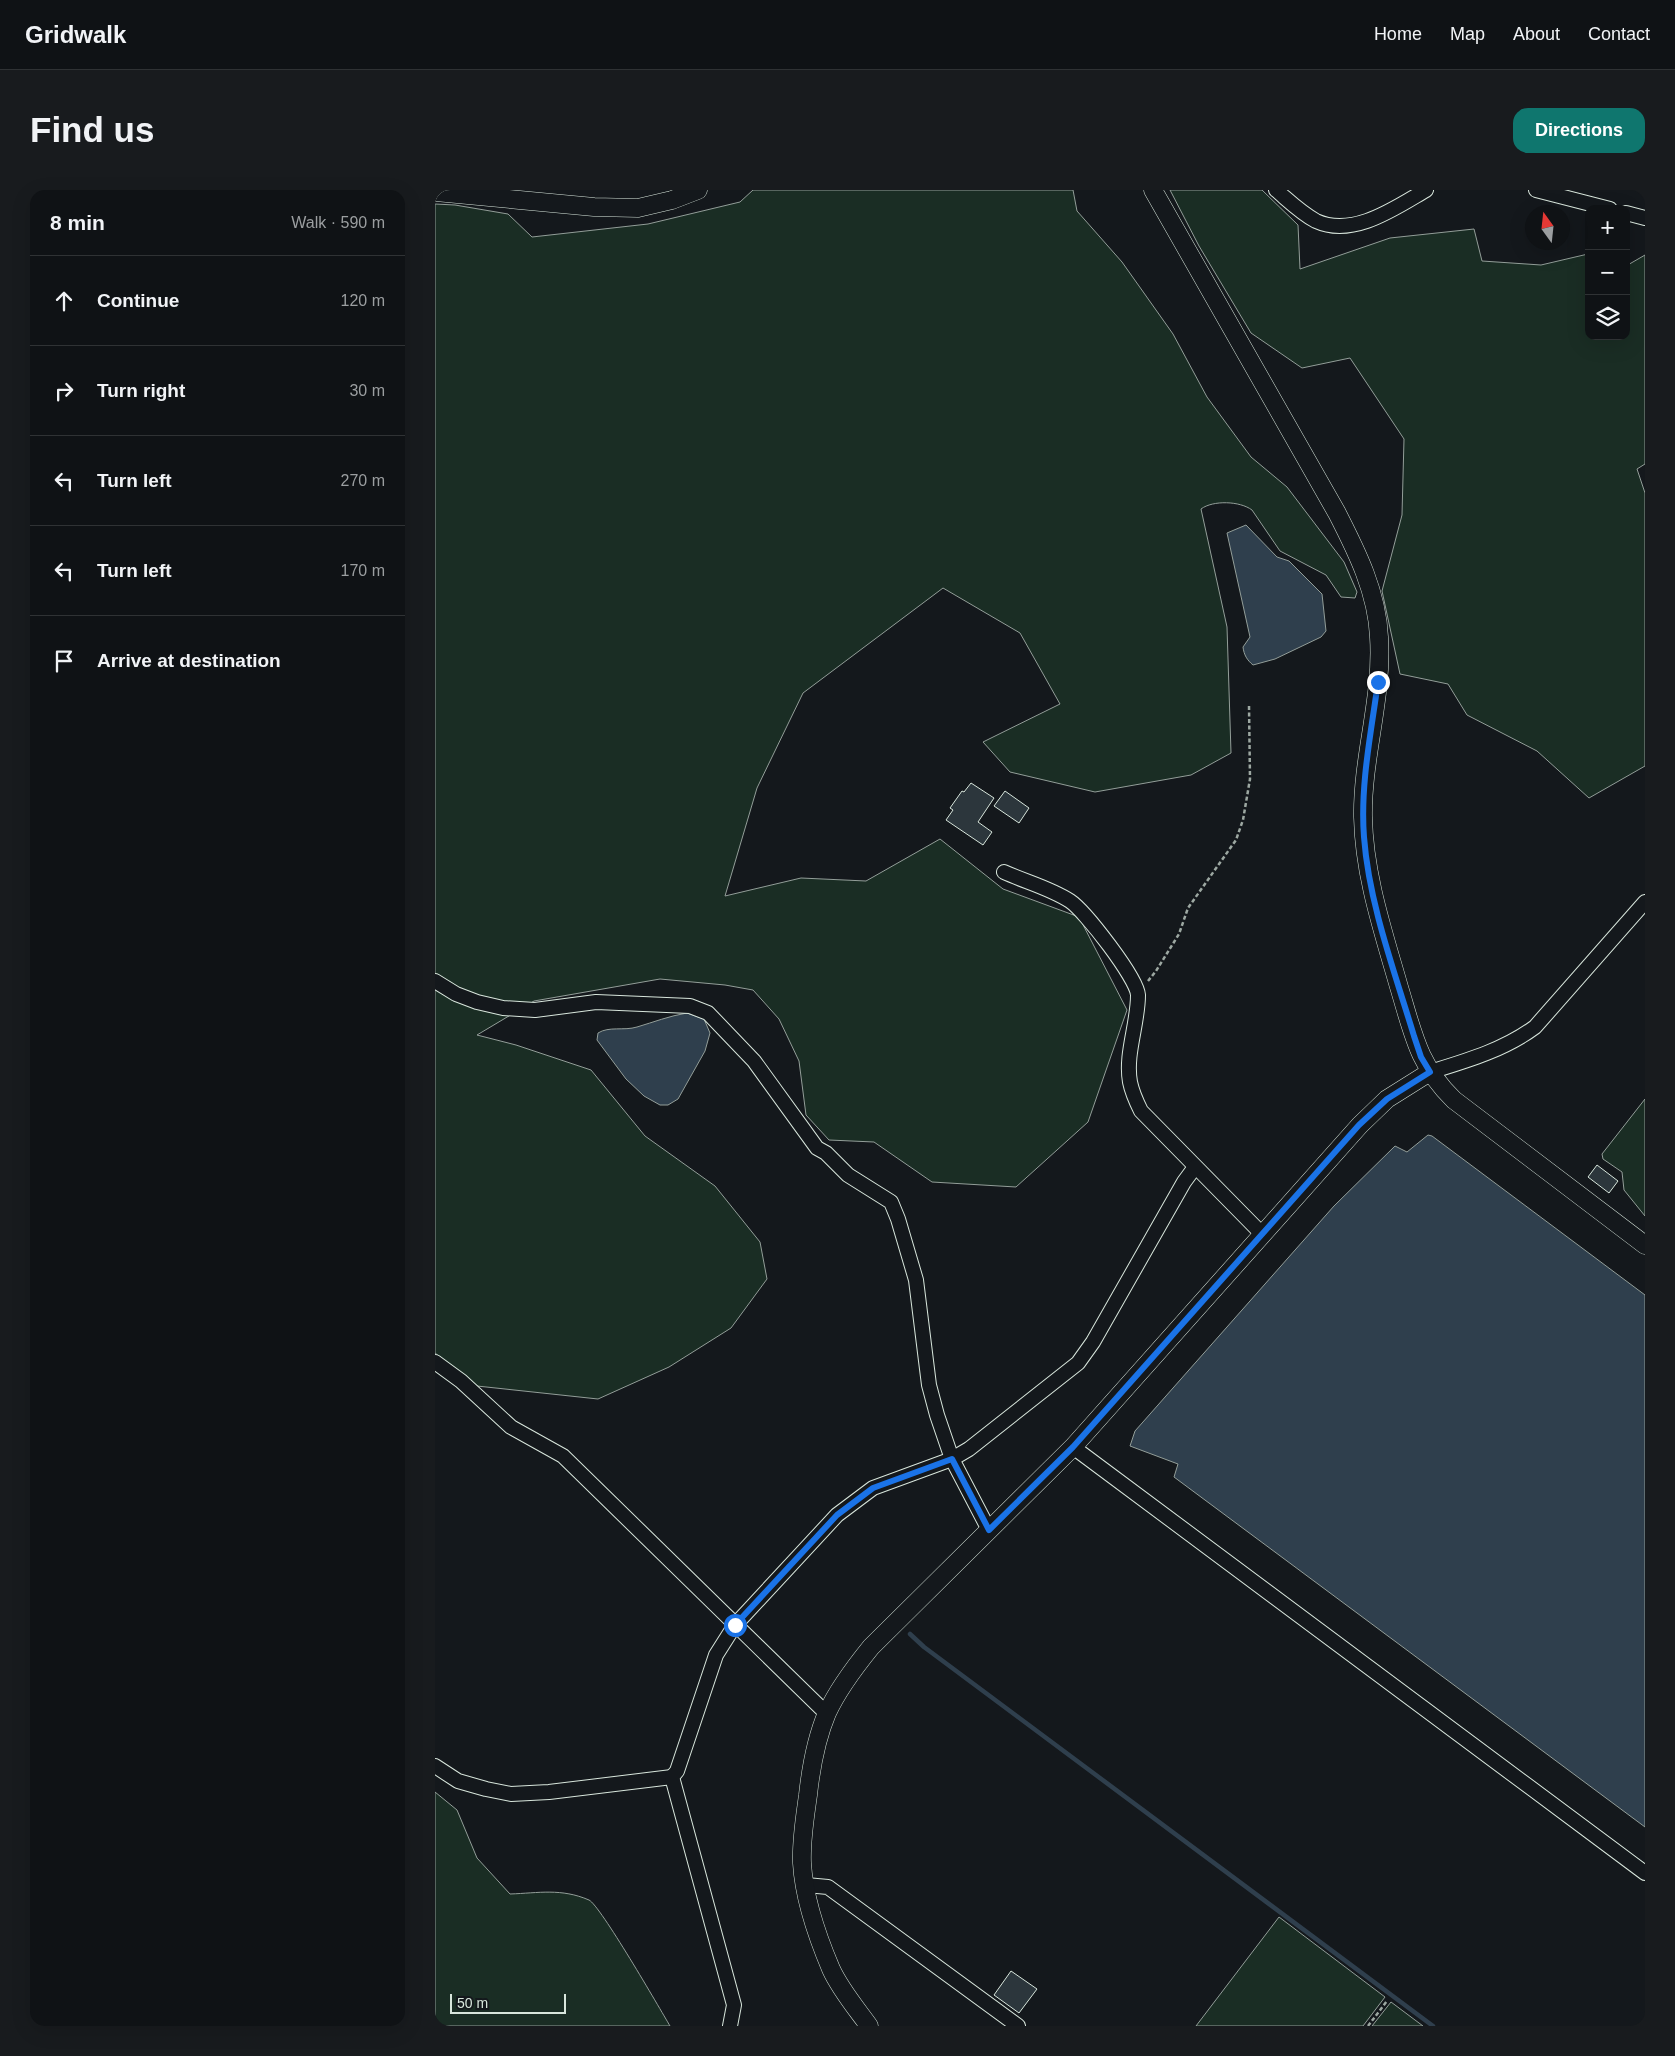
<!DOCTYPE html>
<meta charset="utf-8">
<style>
:root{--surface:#0f1215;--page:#181b1e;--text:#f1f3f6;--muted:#9b9ea0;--line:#2f3234;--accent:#0f766e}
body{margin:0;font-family:Arial,sans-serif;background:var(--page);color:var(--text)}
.controls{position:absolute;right:15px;top:15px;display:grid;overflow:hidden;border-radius:10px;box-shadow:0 5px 20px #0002}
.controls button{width:45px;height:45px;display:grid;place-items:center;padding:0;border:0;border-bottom:1px solid var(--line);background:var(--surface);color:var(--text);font:25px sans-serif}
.compass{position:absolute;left:1090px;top:15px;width:45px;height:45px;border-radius:50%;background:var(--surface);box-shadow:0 5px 20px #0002;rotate:345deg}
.scale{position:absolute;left:15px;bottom:12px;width:116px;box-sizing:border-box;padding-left:5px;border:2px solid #d8e6dc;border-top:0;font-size:14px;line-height:18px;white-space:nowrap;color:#d8e6dc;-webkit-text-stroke:4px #14181c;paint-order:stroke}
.stop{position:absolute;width:15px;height:15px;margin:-11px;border:4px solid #1a73e8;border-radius:50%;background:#fff}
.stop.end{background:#1a73e8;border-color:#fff;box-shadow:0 1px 5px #0008}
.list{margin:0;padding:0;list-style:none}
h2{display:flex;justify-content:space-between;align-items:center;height:65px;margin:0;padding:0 20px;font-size:21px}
h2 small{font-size:16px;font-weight:400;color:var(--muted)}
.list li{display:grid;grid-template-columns:32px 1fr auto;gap:15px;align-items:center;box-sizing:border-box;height:90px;padding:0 20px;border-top:1px solid var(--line)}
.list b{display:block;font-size:19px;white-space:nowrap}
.list em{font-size:16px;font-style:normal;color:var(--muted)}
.icon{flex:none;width:28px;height:28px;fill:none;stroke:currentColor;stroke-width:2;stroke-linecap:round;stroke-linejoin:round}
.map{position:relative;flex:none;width:1210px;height:1836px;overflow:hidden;border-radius:15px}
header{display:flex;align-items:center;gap:30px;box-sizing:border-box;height:70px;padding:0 25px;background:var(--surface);border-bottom:1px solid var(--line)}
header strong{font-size:24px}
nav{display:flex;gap:28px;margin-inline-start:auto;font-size:18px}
.intro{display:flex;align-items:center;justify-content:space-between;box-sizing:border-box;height:120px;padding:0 30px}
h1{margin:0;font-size:35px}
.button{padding:12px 22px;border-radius:15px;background:var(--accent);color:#fff;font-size:18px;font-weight:700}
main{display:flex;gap:30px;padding:0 30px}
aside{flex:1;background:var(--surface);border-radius:15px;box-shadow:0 5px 20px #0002}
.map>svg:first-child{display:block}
</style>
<header>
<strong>Gridwalk</strong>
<nav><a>Home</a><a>Map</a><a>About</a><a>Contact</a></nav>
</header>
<div class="intro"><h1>Find us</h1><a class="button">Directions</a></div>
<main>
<aside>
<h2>8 min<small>Walk · 590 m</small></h2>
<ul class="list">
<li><svg class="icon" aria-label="ahead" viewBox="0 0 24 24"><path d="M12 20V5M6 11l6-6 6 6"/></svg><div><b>Continue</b></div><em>120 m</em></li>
<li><svg class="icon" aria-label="right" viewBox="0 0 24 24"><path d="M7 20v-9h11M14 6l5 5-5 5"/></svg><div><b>Turn right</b></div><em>30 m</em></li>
<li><svg class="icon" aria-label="left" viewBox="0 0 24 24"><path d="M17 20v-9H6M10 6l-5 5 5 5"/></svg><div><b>Turn left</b></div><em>270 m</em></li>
<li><svg class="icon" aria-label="left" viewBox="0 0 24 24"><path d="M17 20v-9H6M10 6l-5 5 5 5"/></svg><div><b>Turn left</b></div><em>170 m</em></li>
<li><svg class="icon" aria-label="arrive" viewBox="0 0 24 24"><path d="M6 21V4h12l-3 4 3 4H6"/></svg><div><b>Arrive at destination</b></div></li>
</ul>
</aside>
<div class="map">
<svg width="1210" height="1836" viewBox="0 0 1210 1836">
<rect width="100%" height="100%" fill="#14181c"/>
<g fill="#1a2d24" stroke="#939e99">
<path d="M318 0H638L642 21 687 72 738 144 772 207 816 267 852 297 909 372 922 402 920 408 906 407 891 385 845 361 817 320C805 311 778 310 766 319L792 437 796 563 756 585 660 602 575 582 548 552 625 514 585 443 508 398 368 503 322 598 290 706 366 688 431 691 505 649 568 699 644 727 692 820 653 932 581 997 497 992 439 952 394 950 371 925 364 871 344 829 318 800 290 795 225 789 99 811 42 845 81 855 156 880 210 946 280 996 325 1052 332 1089 296 1138 234 1177 163 1209 42 1196 0 1163V14L20 15 73 24 97 47 213 34 305 12Z"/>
<polygon points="735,0 827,0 863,35 865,79 955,48 1039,39 1047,71 1106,75 1153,64 1154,146 1191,146 1191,76 1210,65 1210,274 1202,279 1210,303 1210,576 1154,608 1102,561 1032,525 1013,494 965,484 947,401 967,325 969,249 915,168 867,178 816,143 764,56"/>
<polygon points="1210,909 1210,1026 1189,1000 1187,982 1168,969 1167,964"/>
<path d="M0 1602 22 1620 42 1668 75 1704C104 1703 126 1698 154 1710 165 1715 225 1819 235 1836H0Z"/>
<polygon points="844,1727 950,1807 928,1836 761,1836"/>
<polygon points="956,1812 988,1836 937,1836"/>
</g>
<g fill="#2f3f4d" stroke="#939e99">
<path d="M811 335 842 367 854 371 887 404 891 441 886 447 840 469 818 475C812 470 809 465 808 457L815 447 792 343Z"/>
<path d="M252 823 269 829 275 843 270 861 243 909 233 915H225L209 906 191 889 162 850 163 843C174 836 189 841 202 837 219 832 234 826 252 823Z"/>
<polygon points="993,945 997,946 1210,1105 1210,1637 739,1287 743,1274 695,1256 700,1241 899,1016 960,956 972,962"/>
</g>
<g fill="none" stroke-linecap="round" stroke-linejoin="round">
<polyline stroke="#2f3f4d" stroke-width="4.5" points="475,1444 489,1457 998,1836"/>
</g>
<g fill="#2c363c" stroke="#d8e6dc">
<polygon points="536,593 559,608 543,632 557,642 548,655 511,630 518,620 515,618 527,601 529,602"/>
<polygon points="570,601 594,618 584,633 559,616"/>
<polygon points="1162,975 1183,991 1174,1003 1153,987"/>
<polygon points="576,1781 602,1799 584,1823 559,1805"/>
</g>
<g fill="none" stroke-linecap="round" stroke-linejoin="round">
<g stroke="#d8e6dc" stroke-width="16">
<g id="minor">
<path d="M841 0C854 11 866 23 881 31 918 48 960 18 991 0"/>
<polyline points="1101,0 1175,19"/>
<polyline points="1191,23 1210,28"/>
<path d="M569 682C591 692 615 698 635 711 650 721 702 788 703 805 703 834 690 864 695 892 697 902 701 911 706 921L828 1045"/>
<polyline points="0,791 21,804 42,812 68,818 100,820 161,812 255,816 273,823 319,871 382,958 391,963 413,985 456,1012 463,1029 481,1090 494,1195 502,1225 517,1269 554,1340"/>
<path d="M995 882C1031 871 1069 860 1100 837L1210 712"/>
<polyline points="0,1172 26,1191 76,1237 128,1266 392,1524"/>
<polyline points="638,1257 1210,1683"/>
<polyline points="0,1576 23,1591 51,1599 76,1604 114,1602 237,1587"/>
<polyline points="371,1695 393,1697 583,1836"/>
<polyline points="295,1836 299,1815 237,1587 242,1581 281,1465 300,1435 402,1325 438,1298 517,1269 534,1259 643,1173 658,1152 749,992 760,977"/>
</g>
</g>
<g stroke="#d8e6dc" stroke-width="19">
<g id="tertiary">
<path d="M718 0 902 323C922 362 942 402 944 447 948 508 927 567 928 627 929 685 948 741 964 797 978 843 983 875 1019 910L1210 1055"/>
<polyline points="0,2 159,17 203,18 237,10 263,0"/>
<path d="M434 1836C421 1818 405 1799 396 1779 382 1746 369 1709 367 1673 366 1650 370 1627 373 1605 376 1577 381 1549 392 1523 403 1499 419 1478 436 1457L638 1257 925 935 952 909 995 882"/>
</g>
</g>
<g stroke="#9da8a2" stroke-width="2.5" stroke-dasharray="4 2.5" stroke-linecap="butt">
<polyline points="713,791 721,781 744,744 753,718 801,650 808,630 815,589 814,515"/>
<polyline points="933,1836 952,1811"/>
</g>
<use href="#minor" stroke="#14181c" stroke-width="14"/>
<use href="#tertiary" stroke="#14181c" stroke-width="18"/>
</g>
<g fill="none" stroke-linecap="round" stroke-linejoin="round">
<path stroke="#1a73e8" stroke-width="6" d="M300 1435 402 1325 438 1298 517 1269 554 1340 638 1257 924 935 952 909 995 882 986 867 979 846C960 783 934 714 929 647 925 596 936 543 943 492"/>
</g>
</svg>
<div class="controls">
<button>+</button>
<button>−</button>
<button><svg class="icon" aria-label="layers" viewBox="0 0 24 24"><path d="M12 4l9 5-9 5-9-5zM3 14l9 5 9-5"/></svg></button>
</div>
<svg class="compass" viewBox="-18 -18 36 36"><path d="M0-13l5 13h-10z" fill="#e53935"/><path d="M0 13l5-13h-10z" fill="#9b9ea0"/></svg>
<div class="scale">50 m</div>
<div class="stop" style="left:300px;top:1435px"></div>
<div class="stop end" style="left:943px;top:492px"></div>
</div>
</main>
